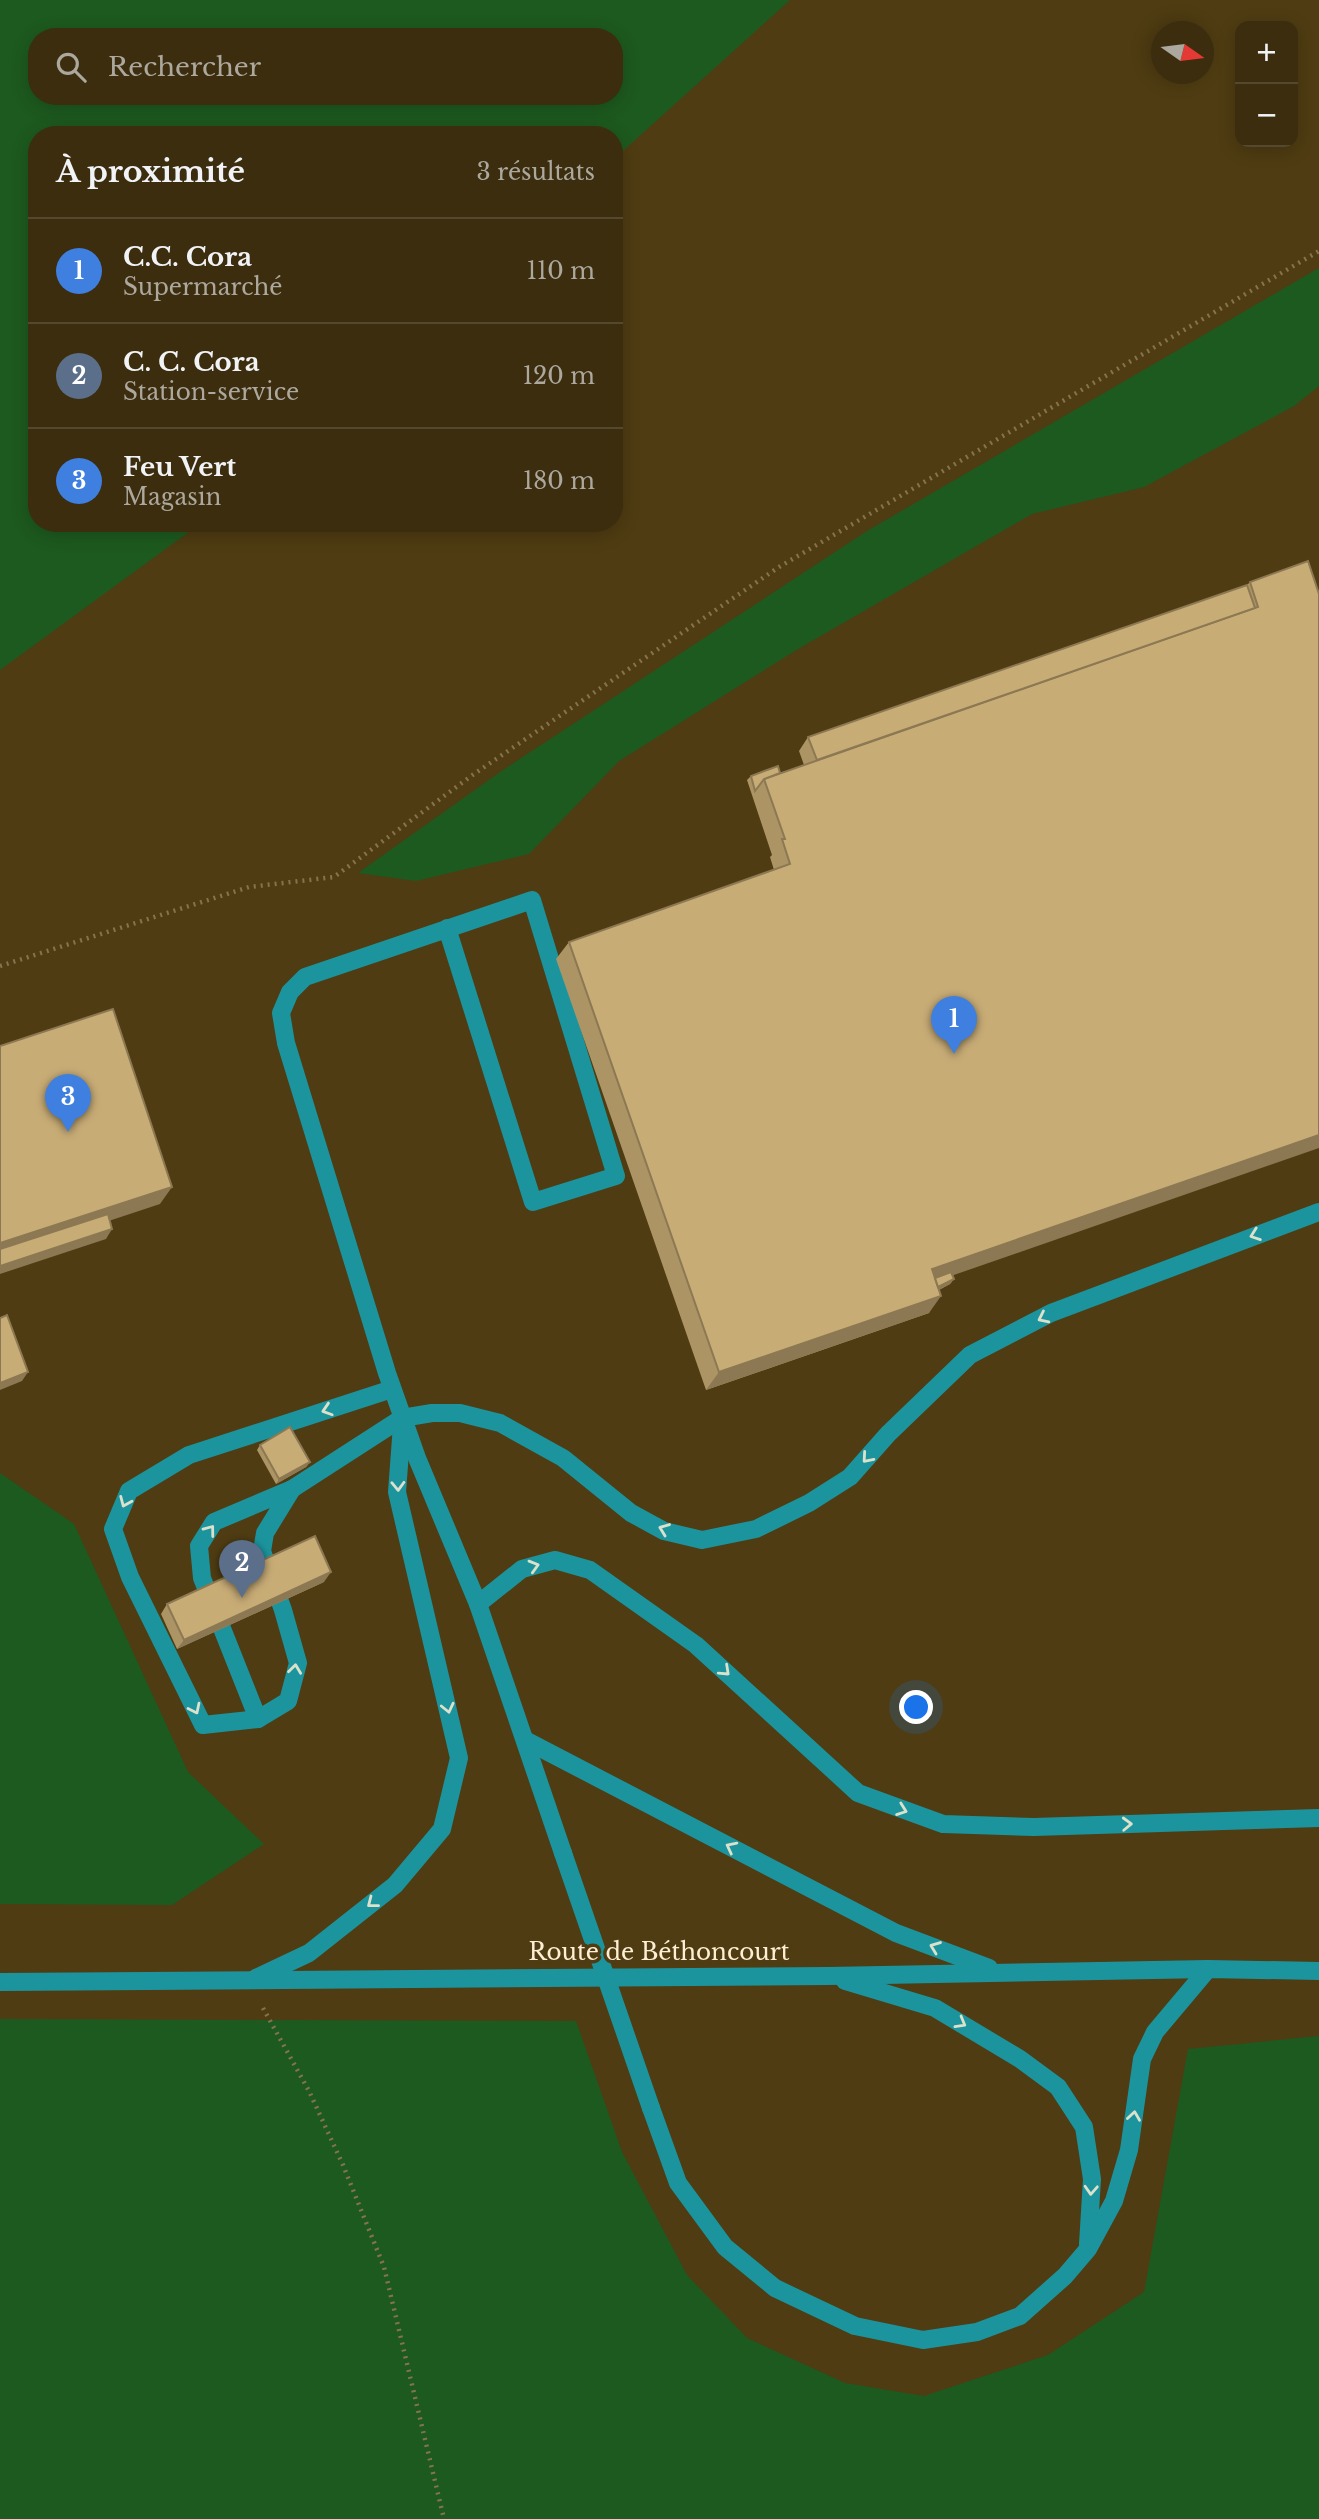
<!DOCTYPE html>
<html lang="fr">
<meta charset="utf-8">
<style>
:root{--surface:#3b2d0e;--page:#46391c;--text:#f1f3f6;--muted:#aca89e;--line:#54492e;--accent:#bca0f2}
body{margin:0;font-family:"Libre Baskerville",serif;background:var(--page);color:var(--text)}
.controls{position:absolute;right:21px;top:21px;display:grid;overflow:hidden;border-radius:14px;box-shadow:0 4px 18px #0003}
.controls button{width:63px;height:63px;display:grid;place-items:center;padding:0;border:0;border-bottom:2px solid var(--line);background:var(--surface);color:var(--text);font:35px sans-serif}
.compass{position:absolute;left:1151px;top:21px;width:63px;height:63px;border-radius:50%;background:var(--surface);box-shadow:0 4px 18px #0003;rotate:104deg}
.you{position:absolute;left:917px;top:1708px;width:24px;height:24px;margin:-18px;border:5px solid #fff;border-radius:50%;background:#1a73e8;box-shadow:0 0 0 10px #1a73e833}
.badge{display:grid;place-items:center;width:46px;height:46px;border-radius:50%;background:var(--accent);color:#fff;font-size:23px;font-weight:700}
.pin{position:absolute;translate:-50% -58px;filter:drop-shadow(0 2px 4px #0008)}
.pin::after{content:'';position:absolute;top:37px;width:24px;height:21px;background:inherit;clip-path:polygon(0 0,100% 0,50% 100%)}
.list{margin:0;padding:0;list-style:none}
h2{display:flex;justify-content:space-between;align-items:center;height:91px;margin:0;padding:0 28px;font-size:30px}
h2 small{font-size:23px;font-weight:400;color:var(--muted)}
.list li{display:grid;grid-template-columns:46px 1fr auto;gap:21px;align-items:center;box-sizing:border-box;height:105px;padding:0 28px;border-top:2px solid var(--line)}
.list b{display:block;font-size:26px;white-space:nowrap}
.list p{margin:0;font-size:23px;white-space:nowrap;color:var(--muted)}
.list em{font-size:23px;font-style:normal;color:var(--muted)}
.icon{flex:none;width:38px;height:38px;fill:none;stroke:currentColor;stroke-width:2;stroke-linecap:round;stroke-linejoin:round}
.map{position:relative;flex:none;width:1319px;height:2519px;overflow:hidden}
.search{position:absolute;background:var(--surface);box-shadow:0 4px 18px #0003;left:28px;top:28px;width:595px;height:77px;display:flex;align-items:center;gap:18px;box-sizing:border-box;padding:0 24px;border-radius:28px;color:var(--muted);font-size:26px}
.panel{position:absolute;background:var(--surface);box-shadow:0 4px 18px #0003;left:28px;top:126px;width:595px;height:406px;border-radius:28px}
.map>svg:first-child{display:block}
</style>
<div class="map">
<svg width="1319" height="2519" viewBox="0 0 1319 2519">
<rect width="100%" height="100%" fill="#4f3c12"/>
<g fill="#1d5a1f" fill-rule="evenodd">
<path d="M0 0H790L614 159V135H37V523H201L0 670ZM37 37H614V96H37Z"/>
<polygon points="1319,268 1319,386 1294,406 1144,487 1032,514 798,649 619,761 529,854 416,881 358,873 503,770 867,531"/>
<polygon points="0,1473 74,1524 188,1772 264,1844 172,1905 0,1904"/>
<polygon points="0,2019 576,2021 622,2152 687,2275 747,2338 845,2383 924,2396 1048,2355 1144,2292 1188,2049 1319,2036 1319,2519 0,2519"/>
</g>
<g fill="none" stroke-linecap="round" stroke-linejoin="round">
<g stroke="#85734e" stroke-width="4.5" stroke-dasharray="2 5" stroke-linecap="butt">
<polyline points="0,966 249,887 334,877 474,774 779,567 1319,251"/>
<polyline points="263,2008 309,2091 343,2165 384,2267 444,2519"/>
</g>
<g stroke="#1c949e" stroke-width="18">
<polyline points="447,928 533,1202 616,1176 532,900 305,977 290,992 281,1013 286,1043 387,1373 417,1458 478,1604 563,1853"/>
<polyline points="392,1389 189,1455 129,1491 113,1529 130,1577 203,1725 258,1719 202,1578 199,1546 214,1522 292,1489 402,1418 432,1413 460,1413 500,1423 563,1458 631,1513 664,1531 702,1540 756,1529 809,1503 850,1477 888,1434 970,1355 1051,1313 1319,1212"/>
<polyline points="478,1604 522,1569 555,1560 590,1570 696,1645 858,1793 943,1824 1034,1827 1319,1818"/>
<polyline points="258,1719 288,1701 298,1663 283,1610 262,1551 265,1533 292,1489"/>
<polyline points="525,1740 896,1933 989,1968"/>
<polyline points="256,1978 309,1953 395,1885 442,1829 459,1758 397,1492 402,1425"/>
<polyline points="845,1981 935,2008 1020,2059 1058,2087 1084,2127 1092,2179 1088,2244"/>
<polyline points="0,1982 828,1976 1208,1969 1319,1971"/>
<polyline points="651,2108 678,2183 725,2247 775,2288 855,2326 923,2340 977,2332 1020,2316 1065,2276 1088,2249 1114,2201 1129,2150 1142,2059 1155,2032 1208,1969"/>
</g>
<polyline stroke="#1c949e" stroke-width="18" points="563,1853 651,2108"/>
</g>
<g fill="#ac9465">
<polygon points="1308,561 953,1275 954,1279 950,1284 939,1290 929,1313 706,1390 556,959 569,942 774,870 770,857 772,855 747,780 751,776 780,773 804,765 799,751 808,737 1247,585 1250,582"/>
<polygon points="260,1445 310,1462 306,1467 276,1484 257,1450"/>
<polygon points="324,1582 177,1649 161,1614 167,1604"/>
</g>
<g fill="#8c7853">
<polygon points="1319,1135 1319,1148 928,1284 932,1269"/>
<polygon points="172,1187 160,1204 0,1257 0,1243"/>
<polygon points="112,1229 106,1239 0,1274 0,1266"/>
<polygon points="954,1279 950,1284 927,1296 930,1291"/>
<polygon points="941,1296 929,1313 706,1390 719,1372"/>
<polygon points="28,1372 22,1381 0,1390 0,1383"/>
<polygon points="310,1462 306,1467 276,1484 279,1479"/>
<polygon points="331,1572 324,1582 177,1649 184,1640"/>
</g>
<g fill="#c8ac76" stroke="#8c7853" stroke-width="2">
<polygon points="1308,561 1319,594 1319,1135 932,1269 941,1296 719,1372 569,942 790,864 782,839 785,839 764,779 1258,607 1250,582"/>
<polygon points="1247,585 1255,608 817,760 808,737"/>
<polygon points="778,766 780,773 764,779 755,791 751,776"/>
<polygon points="113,1009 172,1187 0,1243 0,1046"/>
<polygon points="108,1214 112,1229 0,1266 0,1249"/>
<polygon points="951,1272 954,1279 938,1287 935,1278"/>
<polygon points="7,1315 28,1372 0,1383 0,1318"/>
<polygon points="290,1427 310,1462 279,1479 260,1445"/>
<polygon points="315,1536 331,1572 184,1640 167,1604"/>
</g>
<defs><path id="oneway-chevron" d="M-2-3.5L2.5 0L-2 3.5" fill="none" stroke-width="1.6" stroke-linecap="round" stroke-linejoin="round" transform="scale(1.75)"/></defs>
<g stroke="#dce1cc">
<use href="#oneway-chevron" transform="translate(1255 1235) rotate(160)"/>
<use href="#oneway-chevron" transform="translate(1043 1318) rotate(154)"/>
<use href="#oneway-chevron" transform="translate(327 1410) rotate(162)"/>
<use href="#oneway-chevron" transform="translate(867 1458) rotate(131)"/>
<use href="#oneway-chevron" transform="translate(398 1486) rotate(88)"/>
<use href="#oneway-chevron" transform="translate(125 1502) rotate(113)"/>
<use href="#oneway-chevron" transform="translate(664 1529) rotate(-159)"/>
<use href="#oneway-chevron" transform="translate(210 1530) rotate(-53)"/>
<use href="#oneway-chevron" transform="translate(534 1566) rotate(-16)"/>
<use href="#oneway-chevron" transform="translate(295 1669) rotate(-83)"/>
<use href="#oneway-chevron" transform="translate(725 1671) rotate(43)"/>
<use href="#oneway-chevron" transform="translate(448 1708) rotate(77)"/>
<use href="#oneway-chevron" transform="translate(195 1709) rotate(64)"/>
<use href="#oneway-chevron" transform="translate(902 1810) rotate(20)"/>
<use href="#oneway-chevron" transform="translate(1127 1824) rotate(-2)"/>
<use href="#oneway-chevron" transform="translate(731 1847) rotate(-153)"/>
<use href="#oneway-chevron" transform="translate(372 1903) rotate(142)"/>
<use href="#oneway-chevron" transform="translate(935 1947) rotate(-159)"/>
<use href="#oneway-chevron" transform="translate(961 2023) rotate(30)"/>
<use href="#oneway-chevron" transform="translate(1134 2116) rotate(-82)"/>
<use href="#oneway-chevron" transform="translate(1091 2190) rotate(93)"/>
</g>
<g text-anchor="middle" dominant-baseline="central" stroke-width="7" stroke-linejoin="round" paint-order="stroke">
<g font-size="23" fill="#feefd4" stroke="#4f3c12">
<text x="659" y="1952">Route de Béthoncourt</text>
</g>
</g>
</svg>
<div class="controls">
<button>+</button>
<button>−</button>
</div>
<svg class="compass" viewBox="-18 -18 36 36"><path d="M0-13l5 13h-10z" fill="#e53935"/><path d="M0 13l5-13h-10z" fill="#aca89e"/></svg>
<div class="you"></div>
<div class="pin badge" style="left:954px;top:1054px;background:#3f7fe0">1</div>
<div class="pin badge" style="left:242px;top:1598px;background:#5c6f8a">2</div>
<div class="pin badge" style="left:68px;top:1132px;background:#3f7fe0">3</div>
<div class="search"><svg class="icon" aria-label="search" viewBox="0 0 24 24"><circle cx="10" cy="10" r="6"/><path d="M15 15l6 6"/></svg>Rechercher</div>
<section class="panel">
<h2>À proximité<small>3 résultats</small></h2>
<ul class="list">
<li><span class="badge" style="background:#3f7fe0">1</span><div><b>C.C. Cora</b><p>Supermarché</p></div><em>110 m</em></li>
<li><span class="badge" style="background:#5c6f8a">2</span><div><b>C. C. Cora</b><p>Station-service</p></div><em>120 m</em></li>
<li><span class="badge" style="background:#3f7fe0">3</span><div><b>Feu Vert</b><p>Magasin</p></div><em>180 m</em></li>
</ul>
</section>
</div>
